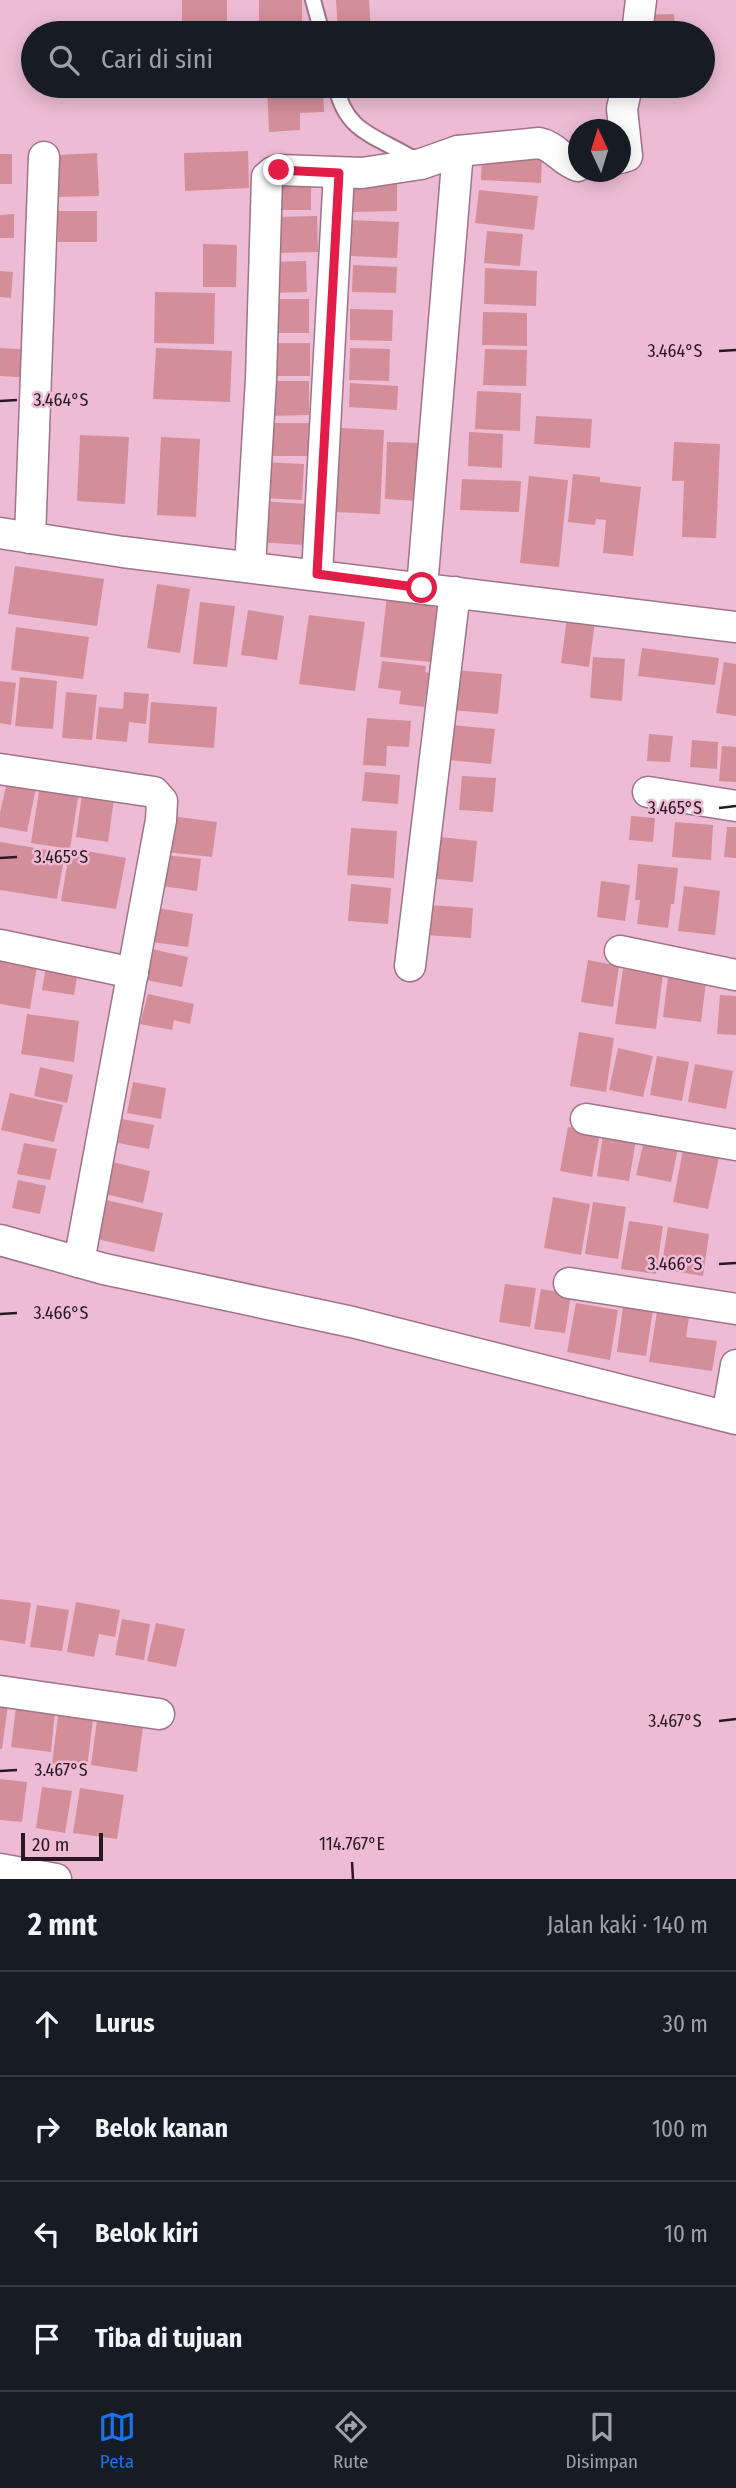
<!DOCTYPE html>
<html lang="id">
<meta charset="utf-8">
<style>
:root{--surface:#171b24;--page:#242831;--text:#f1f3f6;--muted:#9ea1a6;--line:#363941;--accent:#1a73e8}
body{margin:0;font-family:"Fira Sans Condensed",sans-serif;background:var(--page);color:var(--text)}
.compass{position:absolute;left:568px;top:119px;width:63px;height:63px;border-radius:50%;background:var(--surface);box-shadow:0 4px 18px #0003;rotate:356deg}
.scale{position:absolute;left:21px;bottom:18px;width:82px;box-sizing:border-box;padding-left:7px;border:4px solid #291821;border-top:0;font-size:19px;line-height:24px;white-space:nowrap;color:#291821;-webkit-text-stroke:5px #edbcd4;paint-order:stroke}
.stop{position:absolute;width:21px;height:21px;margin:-16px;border:5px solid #e11d48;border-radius:50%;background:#fff}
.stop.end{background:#e11d48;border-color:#fff;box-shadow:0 2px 7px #0008}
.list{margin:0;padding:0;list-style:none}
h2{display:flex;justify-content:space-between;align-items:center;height:91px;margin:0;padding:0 28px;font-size:30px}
h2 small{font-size:23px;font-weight:400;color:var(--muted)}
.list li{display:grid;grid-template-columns:46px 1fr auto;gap:21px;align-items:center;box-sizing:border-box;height:105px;padding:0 28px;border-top:2px solid var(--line)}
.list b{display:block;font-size:26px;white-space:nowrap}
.list em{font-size:23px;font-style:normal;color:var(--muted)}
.icon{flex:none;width:38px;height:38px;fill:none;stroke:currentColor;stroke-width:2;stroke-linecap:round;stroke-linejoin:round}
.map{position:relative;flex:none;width:736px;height:1879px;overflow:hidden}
.search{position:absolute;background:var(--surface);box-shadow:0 4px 18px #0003;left:21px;right:21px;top:21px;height:77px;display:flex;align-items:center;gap:18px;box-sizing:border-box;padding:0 24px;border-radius:38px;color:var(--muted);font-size:26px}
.sheet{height:511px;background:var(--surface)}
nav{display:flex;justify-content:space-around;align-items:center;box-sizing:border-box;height:98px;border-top:2px solid var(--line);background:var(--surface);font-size:19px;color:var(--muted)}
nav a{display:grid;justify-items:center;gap:4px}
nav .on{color:var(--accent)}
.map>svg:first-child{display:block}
</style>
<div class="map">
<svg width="736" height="1879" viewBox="0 0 736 1879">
<rect width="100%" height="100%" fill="#edbcd4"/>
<g fill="#d38e9a">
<rect x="182" y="0" width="45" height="33"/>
<polygon points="259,0 302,0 302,21 259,22"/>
<polygon points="336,0 369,0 371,33 338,33"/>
<polygon points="674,14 675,33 647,33 646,15"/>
<polygon points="267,86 323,86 324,112 300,113 300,130 269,132"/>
<polygon points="348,86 372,86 373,93 348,94"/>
<polygon points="248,151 249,188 185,191 184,153"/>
<polygon points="97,153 99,196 59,197 58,155"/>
<rect x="0" y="154" width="12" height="30"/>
<polygon points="482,154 542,156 541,183 481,180"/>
<rect x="273" y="178" width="38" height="32"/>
<polygon points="353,179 397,179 397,211 353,212"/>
<polygon points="479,190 538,196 534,230 475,223"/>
<rect x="58" y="211" width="39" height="31"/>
<polygon points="14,214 14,238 0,238 0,215"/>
<polygon points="317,216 318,252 278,253 277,217"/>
<polygon points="349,220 399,222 397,258 348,256"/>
<polygon points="487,231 523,234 520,266 484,263"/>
<polygon points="203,244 237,245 236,287 203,287"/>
<polygon points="306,261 307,292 271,293 270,262"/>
<polygon points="353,265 397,267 396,293 352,292"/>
<polygon points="485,268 537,271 536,306 484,304"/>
<polygon points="0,271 13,272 11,298 0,297"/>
<polygon points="155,292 215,293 214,344 154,343"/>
<rect x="271" y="299" width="38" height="34"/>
<polygon points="350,309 393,310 392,341 350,340"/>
<polygon points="483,312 527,313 527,346 482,345"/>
<polygon points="270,343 310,343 310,376 269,376"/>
<polygon points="0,348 33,350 31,378 0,376"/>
<polygon points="156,348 232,351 230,402 153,399"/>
<polygon points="350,348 390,349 389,381 349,380"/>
<polygon points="485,349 527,350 526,386 483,385"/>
<polygon points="266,381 309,381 309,415 266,416"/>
<polygon points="350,383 398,386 397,410 349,407"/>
<polygon points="477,391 521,393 520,431 475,429"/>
<polygon points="536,416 592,419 590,448 534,444"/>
<rect x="264" y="423" width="45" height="33"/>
<polygon points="339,428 384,430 380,514 334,512"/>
<polygon points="469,432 503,434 502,468 468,466"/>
<polygon points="80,435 129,437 125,504 77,501"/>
<polygon points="161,437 200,439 196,517 157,515"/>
<polygon points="387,442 421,443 418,501 385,499"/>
<polygon points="674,442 720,444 716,538 682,537 684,481 672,481"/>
<polygon points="263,462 304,464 302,500 261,498"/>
<polygon points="573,474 600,477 600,482 641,487 633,556 603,553 606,520 596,519 595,525 568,522"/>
<polygon points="529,476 568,480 559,567 520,563"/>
<polygon points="462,479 521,481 519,512 460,510"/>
<polygon points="261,501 307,504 304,545 258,542"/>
<polygon points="15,566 104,579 97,626 8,614"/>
<polygon points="157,584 190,589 180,653 147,648"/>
<polygon points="387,595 447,601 440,663 380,657"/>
<polygon points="200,602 235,606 227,667 193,664"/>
<polygon points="248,610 284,616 277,660 241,655"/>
<polygon points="309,615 365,622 355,691 299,684"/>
<polygon points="567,618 595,622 589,667 561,663"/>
<polygon points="16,627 89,637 83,679 11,670"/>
<polygon points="642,648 719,658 715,685 638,676"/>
<polygon points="593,657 625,659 622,701 590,698"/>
<polygon points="382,661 426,666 425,672 429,673 424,707 399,704 401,691 378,688"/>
<polygon points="724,662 736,664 736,716 716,713"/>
<polygon points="456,670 502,674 498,714 452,710"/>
<polygon points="20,677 57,681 53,729 15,726"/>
<polygon points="0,681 16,683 11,725 0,723"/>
<polygon points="66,692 97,695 92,740 62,738"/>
<polygon points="124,692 149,694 146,724 129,722 127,742 96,739 99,707 123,709"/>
<polygon points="151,702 217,707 214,748 148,743"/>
<polygon points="367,718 411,721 409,747 387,746 386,766 363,765"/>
<polygon points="451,725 495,729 491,764 448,760"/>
<polygon points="649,734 673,736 670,762 647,761"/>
<polygon points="692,740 718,742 717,769 690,767"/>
<polygon points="722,746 736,747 736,782 719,781"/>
<polygon points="365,772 400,775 398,804 362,801"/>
<polygon points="462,776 496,778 493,812 459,810"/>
<polygon points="41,778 80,785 70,849 31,843"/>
<polygon points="7,782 36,788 27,832 0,827 0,813"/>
<polygon points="82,794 114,799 108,842 76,837"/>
<polygon points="171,816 217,822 212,857 167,852"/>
<polygon points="631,816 655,818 653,842 629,840"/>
<polygon points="675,822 713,825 711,860 672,857"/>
<polygon points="727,827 736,827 736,858 724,857"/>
<polygon points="351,828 397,831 394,878 347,875"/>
<polygon points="431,836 477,841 473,882 427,878"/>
<polygon points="0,842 65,853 57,899 0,890"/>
<polygon points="70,848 126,858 116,909 61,901"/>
<polygon points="166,855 201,859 197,891 162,886"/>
<polygon points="638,864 678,868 674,904 671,904 668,928 637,924 640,900 635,900"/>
<polygon points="601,881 630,885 625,921 597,917"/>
<polygon points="351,884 391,888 388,924 348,921"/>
<polygon points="684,886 720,891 715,935 678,931"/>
<polygon points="428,905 473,908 471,938 425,935"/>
<polygon points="158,908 193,914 188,947 152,942"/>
<polygon points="152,949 188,957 182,987 146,980"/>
<polygon points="0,954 38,960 30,1009 0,1004"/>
<polygon points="588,960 619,966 613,1007 581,1002"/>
<polygon points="47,961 79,966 74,995 42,990"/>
<polygon points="623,969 663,974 656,1029 615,1024"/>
<polygon points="668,977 706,982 701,1022 663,1017"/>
<polygon points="148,994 194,1004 190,1024 174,1020 172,1030 140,1024"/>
<polygon points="720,995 736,996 736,1035 717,1034"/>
<polygon points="27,1014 79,1021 74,1062 21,1054"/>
<polygon points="579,1032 614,1038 606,1092 570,1086"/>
<polygon points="618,1048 653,1056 643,1097 609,1090"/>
<polygon points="657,1056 689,1062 682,1101 650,1095"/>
<polygon points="695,1064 733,1071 726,1109 688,1102"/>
<polygon points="40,1067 73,1075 67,1103 34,1096"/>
<polygon points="133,1082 166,1088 161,1119 127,1113"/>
<polygon points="10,1093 63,1105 54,1142 1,1130"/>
<polygon points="122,1119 154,1125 149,1149 118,1143"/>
<polygon points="568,1127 600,1133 592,1177 560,1171"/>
<polygon points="603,1134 636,1140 629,1181 597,1176"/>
<polygon points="644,1141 678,1148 671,1182 636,1175"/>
<polygon points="24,1143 57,1149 50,1180 17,1174"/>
<polygon points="684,1145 720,1153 708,1209 673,1202"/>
<polygon points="112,1162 150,1171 143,1203 105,1194"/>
<polygon points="18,1180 46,1186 40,1214 12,1208"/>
<polygon points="553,1197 590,1204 581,1255 544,1248"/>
<polygon points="106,1200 163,1213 154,1252 97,1239"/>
<polygon points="593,1202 626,1207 618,1259 585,1254"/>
<polygon points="629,1221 663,1226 656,1274 621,1269"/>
<polygon points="668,1227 709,1234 703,1276 661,1269"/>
<polygon points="505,1284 536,1288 530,1327 499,1322"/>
<polygon points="541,1289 571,1294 565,1333 534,1329"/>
<polygon points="576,1303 618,1310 610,1360 567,1352"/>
<polygon points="623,1306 653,1310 646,1356 617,1352"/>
<polygon points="657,1312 689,1317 686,1337 717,1341 712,1371 649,1362"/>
<polygon points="0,1599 31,1603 25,1644 0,1640"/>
<polygon points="76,1602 120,1610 115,1637 99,1634 94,1657 67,1652"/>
<polygon points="37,1605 69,1610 62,1651 30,1647"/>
<polygon points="122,1619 150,1624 144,1660 115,1655"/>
<polygon points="156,1623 185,1629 176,1667 147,1661"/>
<polygon points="0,1703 8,1704 2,1749 0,1749"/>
<polygon points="16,1707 55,1711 51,1752 11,1747"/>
<polygon points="59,1708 94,1712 87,1768 52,1764"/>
<polygon points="98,1712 144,1719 137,1772 91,1765"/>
<polygon points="0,1779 27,1782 22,1822 0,1820"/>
<polygon points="42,1787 72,1791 65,1833 36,1828"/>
<polygon points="80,1788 124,1795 117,1839 73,1833"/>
</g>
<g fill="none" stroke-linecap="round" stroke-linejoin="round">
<g stroke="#9f7389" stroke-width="18">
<g id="service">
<polyline points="313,0 322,33"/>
<path d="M336 86C346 135 379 136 417 161"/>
</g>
</g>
<g stroke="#9f7389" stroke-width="33">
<g id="minor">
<polyline points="637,33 641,0"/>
<polyline points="620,158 627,156 622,109 627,86"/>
<polyline points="0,533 123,552 736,627"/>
<polyline points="30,538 44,157"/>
<path d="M250 566 261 379 267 177 273 172 279 170 362 173 421 164 458 151 539 143C555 146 562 161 578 166"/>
<polyline points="317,574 339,173"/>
<polyline points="422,588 458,151"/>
<polyline points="0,769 154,792 162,801 161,820 79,1262"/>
<polyline points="648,792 736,806"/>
<polyline points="0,945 133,973"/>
<polyline points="620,951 736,975"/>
<polyline points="410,966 455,592"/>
<polyline points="586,1119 736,1145"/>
<polyline points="0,1240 104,1269 352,1322 736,1419"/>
<polyline points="569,1283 736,1309"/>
<polyline points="727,1416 736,1365"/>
<polyline points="0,1691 159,1714"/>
<polyline points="0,1869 56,1879"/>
</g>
</g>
<use href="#service" stroke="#fff" stroke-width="14"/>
<use href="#minor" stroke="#fff" stroke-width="30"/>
</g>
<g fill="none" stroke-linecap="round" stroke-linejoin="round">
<polyline stroke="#e11d48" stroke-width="9" points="279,170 339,173 317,574 422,588"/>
</g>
<path fill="none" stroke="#291821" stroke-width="2.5" d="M719 351 736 350M0 401 17 400M719 808 736 806M0 858 17 857M719 1264 736 1263M0 1314 17 1313M719 1721 736 1719M0 1771 17 1770M352 1862 353 1879"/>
<g font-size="18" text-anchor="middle" fill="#291821" stroke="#edbcd4" stroke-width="5" stroke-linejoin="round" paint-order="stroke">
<text x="675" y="357">3.464°S</text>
<text x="61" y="406">3.464°S</text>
<text x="675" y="814">3.465°S</text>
<text x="61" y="863">3.465°S</text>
<text x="675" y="1270">3.466°S</text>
<text x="61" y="1319">3.466°S</text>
<text x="675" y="1727">3.467°S</text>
<text x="61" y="1776">3.467°S</text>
<text x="352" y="1850">114.767°E</text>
</g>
</svg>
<svg class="compass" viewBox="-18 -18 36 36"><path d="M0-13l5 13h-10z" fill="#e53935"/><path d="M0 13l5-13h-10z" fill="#9ea1a6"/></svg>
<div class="scale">20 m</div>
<div class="stop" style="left:422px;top:588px"></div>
<div class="stop end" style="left:279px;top:170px"></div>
<div class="search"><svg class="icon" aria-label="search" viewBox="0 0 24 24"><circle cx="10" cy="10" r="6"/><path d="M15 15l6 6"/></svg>Cari di sini</div>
</div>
<section class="sheet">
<h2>2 mnt<small>Jalan kaki · 140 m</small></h2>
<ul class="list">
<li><svg class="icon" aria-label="ahead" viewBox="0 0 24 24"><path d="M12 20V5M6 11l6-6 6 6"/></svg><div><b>Lurus</b></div><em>30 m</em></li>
<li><svg class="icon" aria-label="right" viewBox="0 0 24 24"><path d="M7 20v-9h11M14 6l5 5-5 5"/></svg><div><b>Belok kanan</b></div><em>100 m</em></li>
<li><svg class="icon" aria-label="left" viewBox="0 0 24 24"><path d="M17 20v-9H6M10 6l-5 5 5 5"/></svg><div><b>Belok kiri</b></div><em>10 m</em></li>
<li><svg class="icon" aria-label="arrive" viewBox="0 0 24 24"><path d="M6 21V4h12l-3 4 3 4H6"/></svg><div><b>Tiba di tujuan</b></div></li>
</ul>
</section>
<nav>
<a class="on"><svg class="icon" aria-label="map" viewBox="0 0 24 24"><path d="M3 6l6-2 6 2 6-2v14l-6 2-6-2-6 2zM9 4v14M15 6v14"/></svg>Peta</a>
<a><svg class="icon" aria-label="directions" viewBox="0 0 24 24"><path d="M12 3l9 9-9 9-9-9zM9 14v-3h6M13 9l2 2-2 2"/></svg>Rute</a>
<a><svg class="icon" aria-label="saved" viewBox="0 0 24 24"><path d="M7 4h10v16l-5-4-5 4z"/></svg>Disimpan</a>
</nav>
